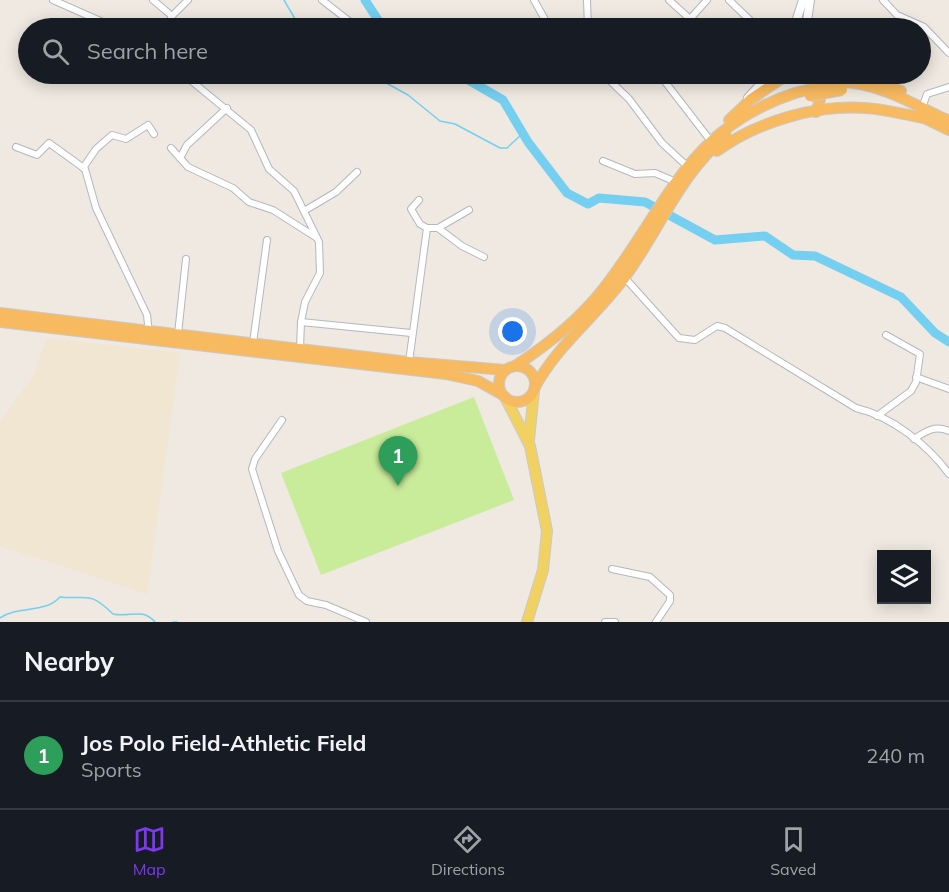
<!DOCTYPE html>
<style>
:root{--surface:#171b24;--page:#20242c;--text:#f1f3f6;--muted:#9ea1a6;--line:#363941;--accent:#7c3aed}
body{margin:0;font-family:Mulish,sans-serif;background:var(--page);color:var(--text)}
.controls{position:absolute;right:18px;bottom:18px;display:grid;overflow:hidden;border-radius:0px;box-shadow:0 3px 15px #0003}
.controls button{width:54px;height:54px;display:grid;place-items:center;padding:0;border:0;border-bottom:2px solid var(--line);background:var(--surface);color:var(--text);font:30px sans-serif}
.you{position:absolute;left:513px;top:332px;width:21px;height:21px;margin:-15px;border:4px solid #fff;border-radius:50%;background:#1a73e8;box-shadow:0 0 0 9px #1a73e833}
.badge{display:grid;place-items:center;width:39px;height:39px;border-radius:50%;background:var(--accent);color:#fff;font-size:20px;font-weight:700}
.pin{position:absolute;translate:-50% -50px;filter:drop-shadow(0 2px 3px #0008)}
.pin::after{content:'';position:absolute;top:32px;width:21px;height:18px;background:inherit;clip-path:polygon(0 0,100% 0,50% 100%)}
.list{margin:0;padding:0;list-style:none}
h2{display:flex;justify-content:space-between;align-items:center;height:78px;margin:0;padding:0 24px;font-size:26px}
h2 small{font-size:20px;font-weight:400;color:var(--muted)}
.list li{display:grid;grid-template-columns:39px 1fr auto;gap:18px;align-items:center;box-sizing:border-box;height:108px;padding:0 24px;border-top:2px solid var(--line)}
.list b{display:block;font-size:22px;white-space:nowrap}
.list p{margin:0;font-size:20px;white-space:nowrap;color:var(--muted)}
.list em{font-size:20px;font-style:normal;color:var(--muted)}
.icon{flex:none;width:33px;height:33px;fill:none;stroke:currentColor;stroke-width:2;stroke-linecap:round;stroke-linejoin:round}
.map{position:relative;flex:none;width:949px;height:622px;overflow:hidden}
.search{position:absolute;background:var(--surface);box-shadow:0 3px 15px #0003;left:18px;right:18px;top:18px;height:66px;display:flex;align-items:center;gap:15px;box-sizing:border-box;padding:0 21px;border-radius:33px;color:var(--muted);font-size:22px}
.sheet{height:186px;background:var(--surface)}
nav{display:flex;justify-content:space-around;align-items:center;box-sizing:border-box;height:84px;border-top:2px solid var(--line);background:var(--surface);font-size:16px;color:var(--muted)}
nav a{display:grid;justify-items:center;gap:3px}
nav .on{color:var(--accent)}
.map>svg:first-child{display:block}
</style>
<div class="map">
<svg width="949" height="622" viewBox="0 0 949 622">
<rect width="100%" height="100%" fill="#efe9e1"/>
<polygon fill="#f0e6d1" points="47,338 180,353 147,594 0,546 0,422 33,376"/>
<polygon fill="#c9ec9a" points="474,397 514,500 321,575 281,473"/>
<g fill="none" stroke-linecap="round" stroke-linejoin="round">
<g stroke="#75cff0" stroke-width="1.5">
<polyline points="284,0 298,24 304,28"/>
<polyline points="370,74 408,95 440,121 455,124 500,148 507,148 523,133"/>
<path d="M0 618C18 605 45 614 60 597 88 600 88 590 113 614 130 618 142 607 155 622"/>
<polyline points="173,622 177,622"/>
</g>
<g stroke="#75cff0" stroke-width="9">
<polyline points="365,0 378,20 379,28"/>
<polyline points="458,74 503,100 528,142 567,193 588,204 599,198 645,202 715,240 765,236 793,255 815,256 901,297 935,333 949,342"/>
</g>
<g stroke="#b4b7c1" stroke-width="8">
<g id="minor">
<polyline points="53,0 116,28"/>
<polyline points="153,0 172,16"/>
<polyline points="322,0 358,28"/>
<polyline points="534,0 548,25 553,28"/>
<polyline points="587,0 588,28"/>
<polyline points="669,0 690,19"/>
<polyline points="729,0 758,28"/>
<polyline points="883,0 897,15 924,27 949,53"/>
<polyline points="166,28 172,16 188,0"/>
<polyline points="682,28 707,0"/>
<polyline points="183,74 251,130 269,169 294,191 319,242 320,273 305,302 301,322 300,349"/>
<polyline points="603,74 629,99 662,143 687,166"/>
<polyline points="659,74 710,140"/>
<polyline points="922,108 927,94 949,87"/>
<polyline points="16,147 37,155 49,143 85,169 96,208 147,315 149,334"/>
<polyline points="171,148 188,167 233,188 249,202 273,210 317,238"/>
<polyline points="180,158 187,145 227,108"/>
<polyline points="603,161 635,174 655,173 676,182"/>
<polyline points="83,168 96,149 112,135 126,139 148,125 154,134"/>
<polyline points="419,200 411,209 420,224 427,228 438,228 462,246 484,257"/>
<polyline points="304,211 336,192 357,172"/>
<polyline points="438,228 469,210"/>
<path d="M625 278 679 338 695 340 717 326 725 328 856 408C891 416 928 445 949 474"/>
<polyline points="301,322 411,333"/>
<polyline points="178,334 186,259"/>
<polyline points="253,343 267,240"/>
<polyline points="409,362 427,228"/>
<polyline points="916,377 949,389"/>
<polyline points="877,416 911,391 916,382 920,354 886,335"/>
<polyline points="282,420 255,459 252,469 278,551 299,595 307,601 326,605 366,622"/>
<path d="M914 439C926 431 935 425 949 431"/>
<polyline points="612,569 650,577 670,595 670,601 656,622"/>
<polyline points="605,622 615,622"/>
</g>
</g>
<g stroke="#b4b7c1" stroke-width="10">
<g id="tertiary">
<polyline points="794,28 803,0"/>
<polyline points="806,28 810,0"/>
<polyline points="748,98 770,74"/>
</g>
</g>
<g stroke="#c9c9c9" stroke-width="12">
<g id="primary">
<polyline points="505,397 530,446 547,531 543,570 527,622"/>
<polyline points="529,440 534,391"/>
</g>
</g>
<g stroke="#c9c9c9" stroke-width="12">
<g id="trunk">
<polyline points="806,28 807,28"/>
<polyline points="815,74 820,100 816,112"/>
<polyline points="856,74 901,91"/>
<path d="M839 82C878 82 915 105 949 121"/>
<polyline points="918,115 949,130"/>
<polyline points="729,120 750,100 788,74"/>
<path d="M717 151C758 121 815 105 865 108 885 109 905 115 924 118"/>
<polyline points="0,313 409,362 505,370"/>
<polyline points="0,322 446,374 478,381 503,395"/>
<circle cx="517" cy="384" r="18"/>
<path d="M515 366C549 344 579 320 604 288 668 206 686 129 795 93"/>
<path d="M535 387C557 346 594 318 622 281 657 235 680 173 726 136"/>
</g>
</g>
<use href="#minor" stroke="#fff" stroke-width="6"/>
<use href="#tertiary" stroke="#fff" stroke-width="8"/>
<use href="#primary" stroke="#f2d163" stroke-width="10"/>
<use href="#trunk" stroke="#f8ba60" stroke-width="10"/>
<g stroke="#c9c9c9" stroke-width="12" stroke-linecap="butt">
<g id="trunk-bridge">
<polyline points="795,93 839,82"/>
<polyline points="810,96 842,90"/>
</g>
</g>
<use href="#trunk-bridge" stroke="#f8ba60" stroke-width="10"/>
</g>
</svg>
<div class="controls">
<button><svg class="icon" aria-label="layers" viewBox="0 0 24 24"><path d="M12 4l9 5-9 5-9-5zM3 14l9 5 9-5"/></svg></button>
</div>
<div class="you"></div>
<div class="pin badge" style="left:398px;top:486px;background:#2e9e5b">1</div>
<div class="search"><svg class="icon" aria-label="search" viewBox="0 0 24 24"><circle cx="10" cy="10" r="6"/><path d="M15 15l6 6"/></svg>Search here</div>
</div>
<section class="sheet">
<h2>Nearby<small></small></h2>
<ul class="list">
<li><span class="badge" style="background:#2e9e5b">1</span><div><b>Jos Polo Field-Athletic Field</b><p>Sports</p></div><em>240 m</em></li>
</ul>
</section>
<nav>
<a class="on"><svg class="icon" aria-label="map" viewBox="0 0 24 24"><path d="M3 6l6-2 6 2 6-2v14l-6 2-6-2-6 2zM9 4v14M15 6v14"/></svg>Map</a>
<a><svg class="icon" aria-label="directions" viewBox="0 0 24 24"><path d="M12 3l9 9-9 9-9-9zM9 14v-3h6M13 9l2 2-2 2"/></svg>Directions</a>
<a><svg class="icon" aria-label="saved" viewBox="0 0 24 24"><path d="M7 4h10v16l-5-4-5 4z"/></svg>Saved</a>
</nav>
